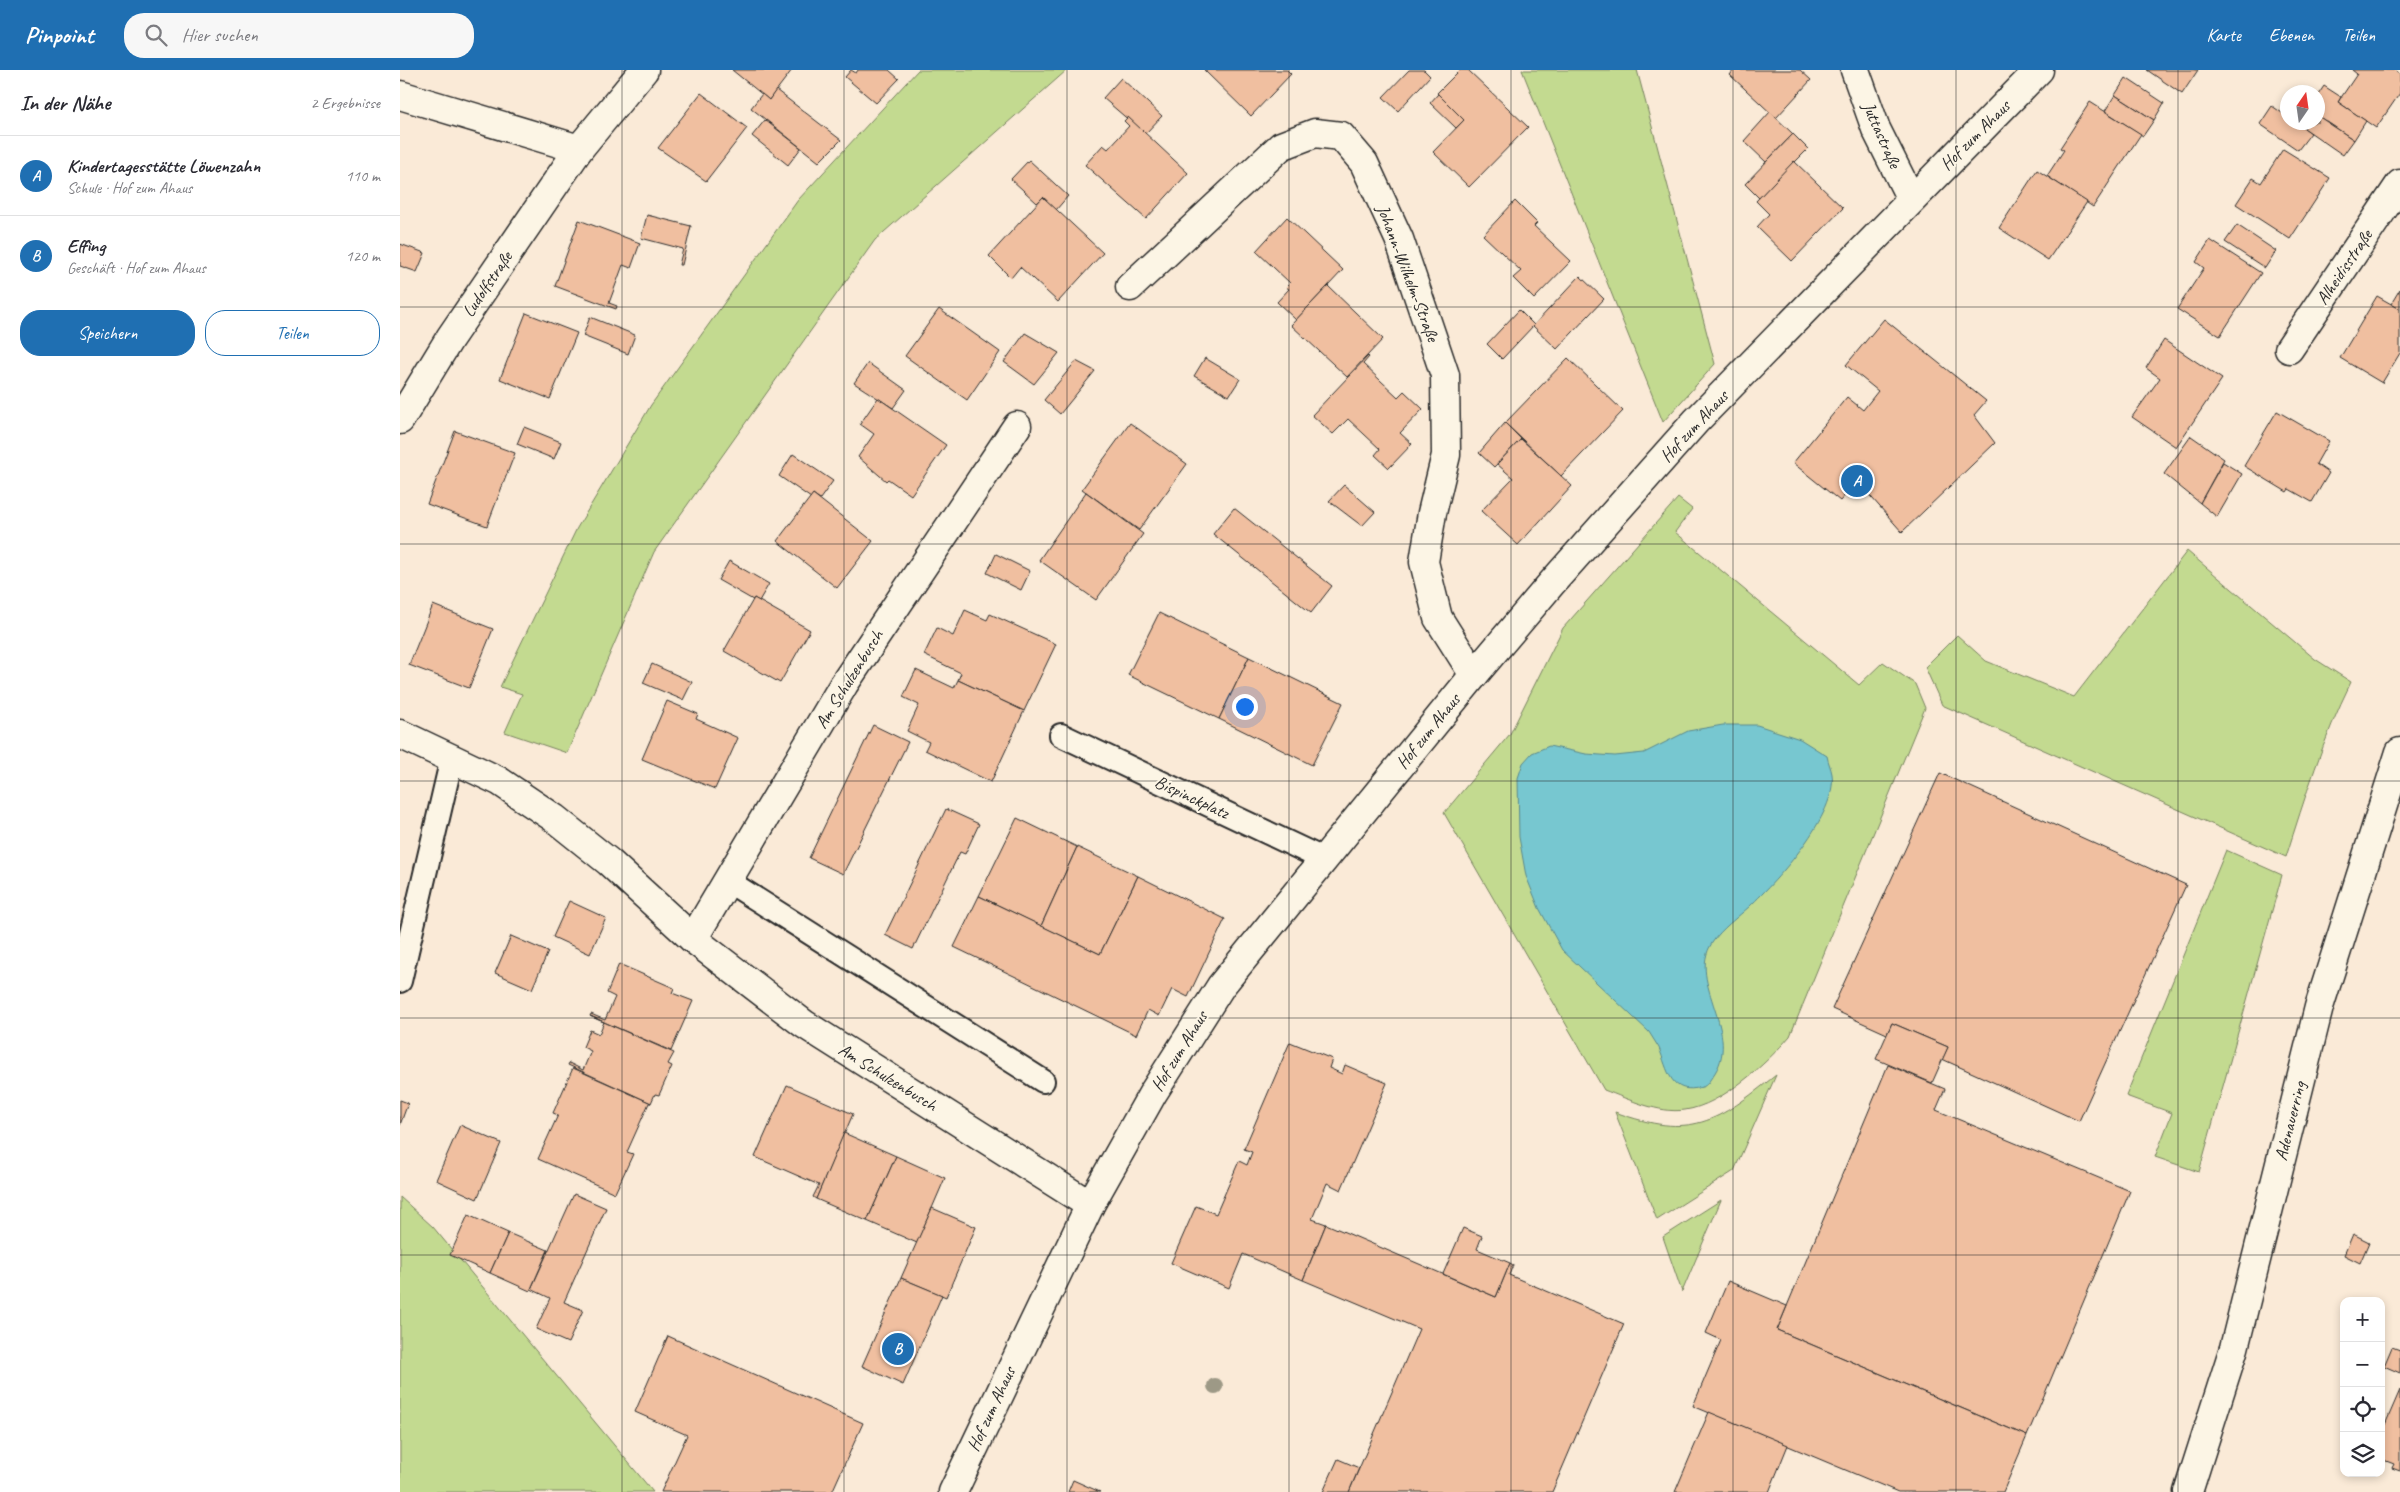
<!DOCTYPE html>
<html lang="de">
<meta charset="utf-8">
<style>
:root{--surface:#fff;--page:#f7f7f7;--text:#2b2b33;--muted:#7c7c81;--line:#e1e1e2;--accent:#1f6fb2}
body{margin:0;font-family:Caveat,sans-serif;background:var(--page);color:var(--text)}
.controls{position:absolute;right:15px;bottom:15px;display:grid;overflow:hidden;border-radius:10px;box-shadow:0 2px 8px #0003}
.controls button{width:45px;height:45px;display:grid;place-items:center;padding:0;border:0;border-bottom:1px solid var(--line);background:var(--surface);color:var(--text);font:25px sans-serif}
.compass{position:absolute;left:1880px;top:15px;width:45px;height:45px;border-radius:50%;background:var(--surface);box-shadow:0 2px 8px #0003;rotate:13deg}
.you{position:absolute;left:844px;top:636px;width:18px;height:18px;margin:-12px;border:4px solid #fff;border-radius:50%;background:#1a73e8;box-shadow:0 0 0 8px #1a73e833}
.badge{display:grid;place-items:center;width:32px;height:32px;border-radius:50%;background:var(--accent);color:#fff;font-size:16px;font-weight:700}
.pin{position:absolute;translate:-50% -50%;border:2px solid #fff;box-shadow:0 1px 5px #0006}
.list{margin:0;padding:0;list-style:none}
h2{display:flex;justify-content:space-between;align-items:center;height:65px;margin:0;padding:0 20px;font-size:21px}
h2 small{font-size:16px;font-weight:400;color:var(--muted)}
.list li{display:grid;grid-template-columns:32px 1fr auto;gap:15px;align-items:center;box-sizing:border-box;height:80px;padding:0 20px;border-top:1px solid var(--line)}
.list b{display:block;font-size:19px;white-space:nowrap}
.list p{margin:0;font-size:16px;white-space:nowrap;color:var(--muted)}
.list em{font-size:16px;font-style:normal;color:var(--muted)}
.actions{display:flex;gap:10px;padding:15px 20px}
.actions a{flex:1;padding:11px 0;border:1px solid var(--accent);border-radius:20px;text-align:center;font-size:18px;color:var(--accent)}
.actions .main{background:var(--accent);color:#fff}
.icon{flex:none;width:28px;height:28px;fill:none;stroke:currentColor;stroke-width:2;stroke-linecap:round;stroke-linejoin:round}
.map{position:relative;flex:none;width:2000px;height:1422px;overflow:hidden}
header{display:flex;align-items:center;gap:30px;box-sizing:border-box;height:70px;padding:0 25px;background:var(--accent);color:#fff}
header strong{font-size:24px}
nav{display:flex;gap:28px;margin-inline-start:auto;font-size:18px}
.search{width:350px;height:45px;background:var(--page);display:flex;align-items:center;gap:12px;box-sizing:border-box;padding:0 18px;border-radius:20px;color:var(--muted);font-size:19px}
main{display:flex}
aside{flex:1;background:var(--surface)}
.map>svg:first-child{display:block}
</style>
<header>
<strong>Pinpoint</strong>
<div class="search"><svg class="icon" aria-label="search" viewBox="0 0 24 24"><circle cx="10" cy="10" r="6"/><path d="M15 15l6 6"/></svg>Hier suchen</div>
<nav><a>Karte</a><a>Ebenen</a><a>Teilen</a></nav>
</header>
<main>
<aside>
<h2>In der Nähe<small>2 Ergebnisse</small></h2>
<ul class="list">
<li><span class="badge">A</span><div><b>Kindertagesstätte Löwenzahn</b><p>Schule · Hof zum Ahaus</p></div><em>110 m</em></li>
<li><span class="badge">B</span><div><b>Effing</b><p>Geschäft · Hof zum Ahaus</p></div><em>120 m</em></li>
</ul>
<div class="actions"><a class="main">Speichern</a><a>Teilen</a></div>
</aside>
<div class="map">
<svg width="2000" height="1422" viewBox="0 0 2000 1422">
<rect width="100%" height="100%" fill="#faead7"/>
<filter id="ink" filterUnits="userSpaceOnUse"><feTurbulence type="fractalNoise" baseFrequency=".02" numOctaves="2"/><feDisplacementMap in="SourceGraphic" scale="10" xChannelSelector="R" yChannelSelector="G"/><feConvolveMatrix kernelMatrix="1 2 1 2 8 2 1 2 1" color-interpolation-filters="sRGB"/></filter>
<g filter="url(#ink)">
<g fill="#c3da90" stroke="#77825e">
<polygon points="518,0 667,0 475,170 254,482 167,683 105,662 122,624 100,617 177,458 251,335 398,130"/>
<polygon points="1122,0 1237,0 1315,294 1263,352"/>
<path d="M1278 428 1292 439 1275 462 1459 615 1483 592 1515 614 1525 638 1390 966C1367 993 1322 1035 1285 1040 1259 1044 1228 1029 1204 1020L1044 743 1110 664 1163 558Z"/>
<path d="M1787 481 1915 589 1951 612C1923 669 1905 727 1886 787L1542 635 1525 597 1557 565 1586 591 1674 627Z"/>
<polygon points="1826,780 1882,805 1799,1102 1755,1087 1772,1043 1726,1026"/>
<path d="M1376 1005 1334 1101 1257 1150 1215 1042C1292 1070 1316 1053 1376 1005Z"/>
<polygon points="0,1127 33,1157 253,1422 0,1422"/>
<polygon points="1321,1130 1282,1222 1263,1167"/>
</g>
<path fill="#77c7d0" stroke="#59898e" d="M1323 655H1357L1400 669 1427 686C1428 692 1431 698 1432 704 1438 745 1377 810 1350 836 1338 847 1321 859 1312 873 1286 912 1345 964 1312 1007 1309 1011 1307 1016 1302 1017 1270 1026 1268 1000 1259 978 1256 973 1252 967 1249 962L1162 880 1139 838 1126 806 1119 767 1118 708 1123 693 1132 683 1149 676 1186 684 1215 686 1244 683 1288 661Z"/>
<g fill="#f0bfa0" stroke="#2b2b2b">
<polygon points="332,0 392,0 369,30"/>
<polygon points="451,0 456,3 458,0 489,0 499,9 476,33 445,7"/>
<polygon points="804,0 887,0 891,4 851,46"/>
<polygon points="1009,0 1024,0 1030,6 998,41 983,27"/>
<polygon points="1060,0 1068,0 1128,57 1069,117 1033,82 1064,50 1037,23"/>
<polygon points="1334,0 1400,0 1411,10 1376,48 1330,5"/>
<polygon points="1747,0 1798,0 1782,24"/>
<polygon points="1952,0 1995,0 2000,4 2000,23 1976,58 1938,32 1957,4"/>
<polygon points="721,8 762,46 745,64 703,28"/>
<polygon points="1726,8 1764,33 1754,50 1715,25"/>
<polygon points="1924,16 1941,27 1938,32 1966,51 1954,70 1918,46 1918,25"/>
<polygon points="376,20 441,70 419,92 351,38 362,24 369,30"/>
<polygon points="301,23 347,58 306,111 258,78"/>
<polygon points="1038,24 1064,50 1056,58 1030,33"/>
<polygon points="1715,25 1754,50 1743,66 1705,41"/>
<polygon points="1690,32 1741,64 1693,137 1647,106 1664,80 1660,78"/>
<polygon points="1872,36 1888,47 1888,52 1896,52 1911,63 1898,80 1860,54"/>
<polygon points="1370,42 1393,64 1366,92 1344,71"/>
<polygon points="1918,46 1954,70 1943,85 1904,58 1907,52 1918,52"/>
<polygon points="728,47 788,103 746,149 685,95 703,75 708,79 729,56 724,51"/>
<polygon points="365,50 401,78 388,95 352,66"/>
<polygon points="1393,64 1408,79 1359,128 1345,114"/>
<polygon points="1883,79 1930,108 1890,169 1836,134 1853,108 1861,113"/>
<polygon points="629,90 668,126 656,140 643,127 637,133 611,109"/>
<polygon points="1394,91 1443,138 1392,191 1357,157 1369,144 1356,131"/>
<polygon points="1637,100 1687,132 1648,190 1599,158"/>
<polygon points="643,127 703,183 658,232 620,197 611,208 589,186"/>
<polygon points="1115,131 1137,153 1134,156 1171,191 1134,229 1113,208 1121,201 1083,165"/>
<polygon points="247,145 291,156 282,195 279,195 283,179 241,168"/>
<polygon points="887,147 943,200 896,250 877,232 889,219 886,217 890,213 856,181"/>
<polygon points="179,150 240,173 231,198 223,195 209,233 217,236 216,239 155,216"/>
<polygon points="1837,155 1876,181 1865,198 1825,172"/>
<polygon points="1810,170 1861,203 1820,266 1777,239 1804,198 1796,192"/>
<polygon points="0,174 25,183 17,202 0,196"/>
<polygon points="1180,206 1204,229 1157,279 1133,256"/>
<polygon points="928,216 983,269 947,307 891,255"/>
<polygon points="2000,219 2000,239 1991,234"/>
<polygon points="1977,226 2000,239 2000,283 1982,313 1940,288"/>
<polygon points="539,239 600,282 567,330 505,286"/>
<polygon points="1119,240 1134,255 1102,289 1087,274"/>
<polygon points="126,243 177,263 150,329 100,309"/>
<polygon points="190,247 235,265 228,284 183,266"/>
<polygon points="1484,249 1586,331 1574,345 1595,373 1502,462 1457,411 1440,431 1393,393 1447,327 1463,340 1478,321 1446,295"/>
<polygon points="625,263 659,283 634,314 604,292"/>
<polygon points="1764,270 1822,309 1776,377 1732,347 1760,308 1746,298"/>
<polygon points="968,286 969,287 963,294 998,327 1004,321 1023,339 1000,363 1012,374 989,398 975,385 980,379 948,349 933,364 912,345"/>
<polygon points="805,288 840,309 829,326 794,306"/>
<polygon points="1168,288 1223,341 1161,406 1105,353"/>
<polygon points="676,291 695,301 660,344 644,330"/>
<polygon points="468,293 506,320 493,338 454,313"/>
<polygon points="478,328 546,375 511,425 488,409 486,411 458,387 474,364 460,354"/>
<polygon points="1877,341 1929,371 1916,394 1929,403 1912,432 1889,419 1887,422 1844,396"/>
<polygon points="730,353 787,394 739,460 682,419"/>
<polygon points="1105,353 1121,369 1094,397 1079,383"/>
<polygon points="124,357 161,372 154,389 117,374"/>
<polygon points="55,361 115,383 87,456 27,434"/>
<polygon points="1791,366 1824,389 1800,433 1764,404"/>
<polygon points="1121,369 1172,416 1118,475 1081,441 1113,408 1097,394"/>
<polygon points="393,384 433,411 420,429 413,424 411,428 379,406"/>
<polygon points="1823,392 1842,404 1817,447 1800,433"/>
<polygon points="944,415 975,442 962,456 929,431"/>
<polygon points="686,422 743,464 696,530 639,490"/>
<polygon points="413,424 473,471 437,518 377,471"/>
<polygon points="834,438 932,516 911,543 813,464"/>
<polygon points="596,484 630,501 621,520 587,503"/>
<polygon points="329,491 369,514 359,531 354,528 353,530 318,510"/>
<polygon points="354,528 410,560 380,613 324,581"/>
<polygon points="33,535 93,559 69,618 9,595"/>
<polygon points="565,540 587,550 590,544 656,574 624,641 558,610 561,603 524,585 537,558 553,566"/>
<polygon points="759,543 849,587 819,649 728,605"/>
<polygon points="849,587 943,633 912,695 819,649"/>
<polygon points="252,594 292,612 283,630 243,613"/>
<polygon points="516,600 554,618 558,610 624,641 591,712 525,680 529,672 507,661 519,635 503,627"/>
<polygon points="267,631 298,644 296,649 338,668 315,719 242,689"/>
<polygon points="473,655 508,672 443,804 409,788"/>
<polygon points="1540,703 1786,815 1679,1051 1542,989 1548,977 1492,953 1487,964 1432,939"/>
<polygon points="546,739 579,754 565,784 560,782 513,879 485,865"/>
<polygon points="617,748 677,777 641,856 579,826"/>
<polygon points="677,777 738,806 700,884 641,856"/>
<polygon points="738,806 825,849 788,927 772,919 759,946 748,940 736,965 554,877 579,826 700,884"/>
<polygon points="169,831 206,848 190,884 153,867"/>
<polygon points="111,866 148,882 132,919 95,903"/>
<polygon points="219,894 274,918 272,923 293,931 271,981 190,946 191,944 205,950 215,927 207,923"/>
<polygon points="190,946 274,983 268,994 272,996 259,1025 255,1024 251,1033 168,995 169,993 183,1000 191,981 183,977 190,960 199,964 204,952"/>
<polygon points="1492,953 1548,977 1532,1013 1476,989"/>
<polygon points="890,972 932,989 929,998 942,1004 945,995 987,1013 941,1120 927,1113 912,1149 926,1154 903,1210 843,1184 829,1218 771,1193 796,1136 816,1144 839,1091 847,1095 852,1082 844,1079"/>
<polygon points="1488,995 1545,1019 1536,1040 1730,1121 1627,1366 1377,1260"/>
<polygon points="173,998 251,1033 249,1033 227,1082 233,1084 215,1123 138,1089 158,1045 153,1043"/>
<polygon points="387,1015 453,1044 416,1129 413,1127 419,1115 355,1087"/>
<polygon points="0,1030 8,1033 0,1055"/>
<polygon points="60,1055 101,1073 77,1129 36,1110"/>
<polygon points="444,1063 496,1086 467,1151 416,1129"/>
<polygon points="496,1086 545,1108 517,1173 467,1151"/>
<polygon points="174,1124 206,1138 164,1232 183,1240 168,1273 136,1259 150,1228 131,1219"/>
<polygon points="532,1138 576,1157 546,1227 501,1208"/>
<polygon points="68,1145 108,1163 90,1203 50,1185"/>
<polygon points="926,1154 1096,1227 1110,1193 1113,1195 1109,1205 1224,1254 1152,1422 949,1422 1019,1259 903,1210"/>
<polygon points="1063,1158 1082,1166 1077,1179 1110,1193 1096,1227 1043,1204"/>
<polygon points="108,1163 148,1180 130,1221 90,1203"/>
<polygon points="1953,1164 1969,1172 1960,1193 1944,1185"/>
<polygon points="501,1208 542,1225 503,1315 462,1296"/>
<polygon points="1328,1211 1387,1236 1377,1260 1627,1366 1603,1422 1498,1422 1293,1336 1321,1270 1306,1263"/>
<polygon points="268,1266 463,1353 432,1422 261,1422 287,1365 235,1342"/>
<polygon points="1992,1277 2000,1280 2000,1303 1984,1296"/>
<polygon points="2000,1320 2000,1401 1992,1398 1994,1394 1981,1389 1981,1364"/>
<polygon points="1309,1342 1388,1375 1369,1422 1275,1422"/>
<polygon points="938,1389 959,1398 949,1422 923,1422"/>
<polygon points="673,1410 700,1422 668,1422"/>
</g>
<g fill="none" stroke-linecap="round" stroke-linejoin="round">
<g stroke="#2b2b2b" stroke-width="26">
<g id="service">
<polyline points="661,665 923,789"/>
<polyline points="328,811 643,1011"/>
<polyline points="0,911 52,688"/>
</g>
</g>
<g stroke="#2b2b2b" stroke-width="31">
<g id="minor">
<polyline points="1455,0 1476,59 1511,129"/>
<polyline points="0,25 179,79"/>
<polyline points="730,217 881,76 915,63 941,66 964,93 999,169 1045,305 1046,385 1032,443 1024,492 1038,548 1074,605"/>
<polyline points="1889,279 2000,114"/>
<polyline points="0,350 50,268 179,79 244,0"/>
<polyline points="0,664 99,711 154,748 209,792 293,869 404,954 690,1135"/>
<polyline points="293,869 444,614 617,356"/>
<polyline points="553,1422 690,1135 753,1023 821,916 1074,605 1151,514 1296,351 1639,0"/>
</g>
</g>
<g stroke="#2b2b2b" stroke-width="31">
<polyline id="secondary" points="1788,1422 1834,1278 1919,937 2000,682"/>
</g>
<use href="#service" stroke="#fcf5e5" stroke-width="22"/>
<use href="#minor" stroke="#fcf5e5" stroke-width="28"/>
<use href="#secondary" stroke="#fcf5e5" stroke-width="28"/>
</g>
<circle fill="#9d9986" cx="815" cy="1316" r="8"/>
</g>
<path fill="none" stroke="#2b2b2b" stroke-width="1" stroke-opacity="0.55" d="M222 0V1422M444 0V1422M667 0V1422M889 0V1422M1111 0V1422M1333 0V1422M1556 0V1422M1778 0V1422M0 237H2000M0 474H2000M0 711H2000M0 948H2000M0 1185H2000"/>
<g text-anchor="middle" dominant-baseline="central" stroke-width="4" stroke-linejoin="round" paint-order="stroke">
<g font-size="18" fill="#2b2b2b" stroke="#fcf5e5">
<text transform="translate(1482 65) rotate(66)">Juttastraße</text>
<text transform="translate(1575 65) rotate(-45)">Hof zum Ahaus</text>
<text transform="translate(1944 197) rotate(-56)">Alheidisstraße</text>
<text transform="translate(1008 203) rotate(69)">Johann-Wilhelm-Straße</text>
<text transform="translate(87 214) rotate(-56)">Ludolfstraße</text>
<text transform="translate(1294 356) rotate(-47)">Hof zum Ahaus</text>
<text transform="translate(449 609) rotate(-58)">Am Schulzenbusch</text>
<text transform="translate(1028 661) rotate(-51)">Hof zum Ahaus</text>
<text transform="translate(792 727) rotate(25)">Bispinckplatz</text>
<text transform="translate(779 981) rotate(-58)">Hof zum Ahaus</text>
<text transform="translate(488 1007) rotate(32)">Am Schulzenbusch</text>
<text transform="translate(1890 1051) rotate(-76)">Adenauerring</text>
<text transform="translate(591 1339) rotate(-65)">Hof zum Ahaus</text>
</g>
</g>
</svg>
<div class="controls">
<button>+</button>
<button>−</button>
<button><svg class="icon" aria-label="locate" viewBox="0 0 24 24"><circle cx="12" cy="12" r="6"/><path d="M12 2v4M12 18v4M2 12h4M18 12h4"/></svg></button>
<button><svg class="icon" aria-label="layers" viewBox="0 0 24 24"><path d="M12 4l9 5-9 5-9-5zM3 14l9 5 9-5"/></svg></button>
</div>
<svg class="compass" viewBox="-18 -18 36 36"><path d="M0-13l5 13h-10z" fill="#e53935"/><path d="M0 13l5-13h-10z" fill="#7c7c81"/></svg>
<div class="you"></div>
<div class="pin badge" style="left:1457px;top:411px">A</div>
<div class="pin badge" style="left:498px;top:1279px">B</div>
</div>
</main>
